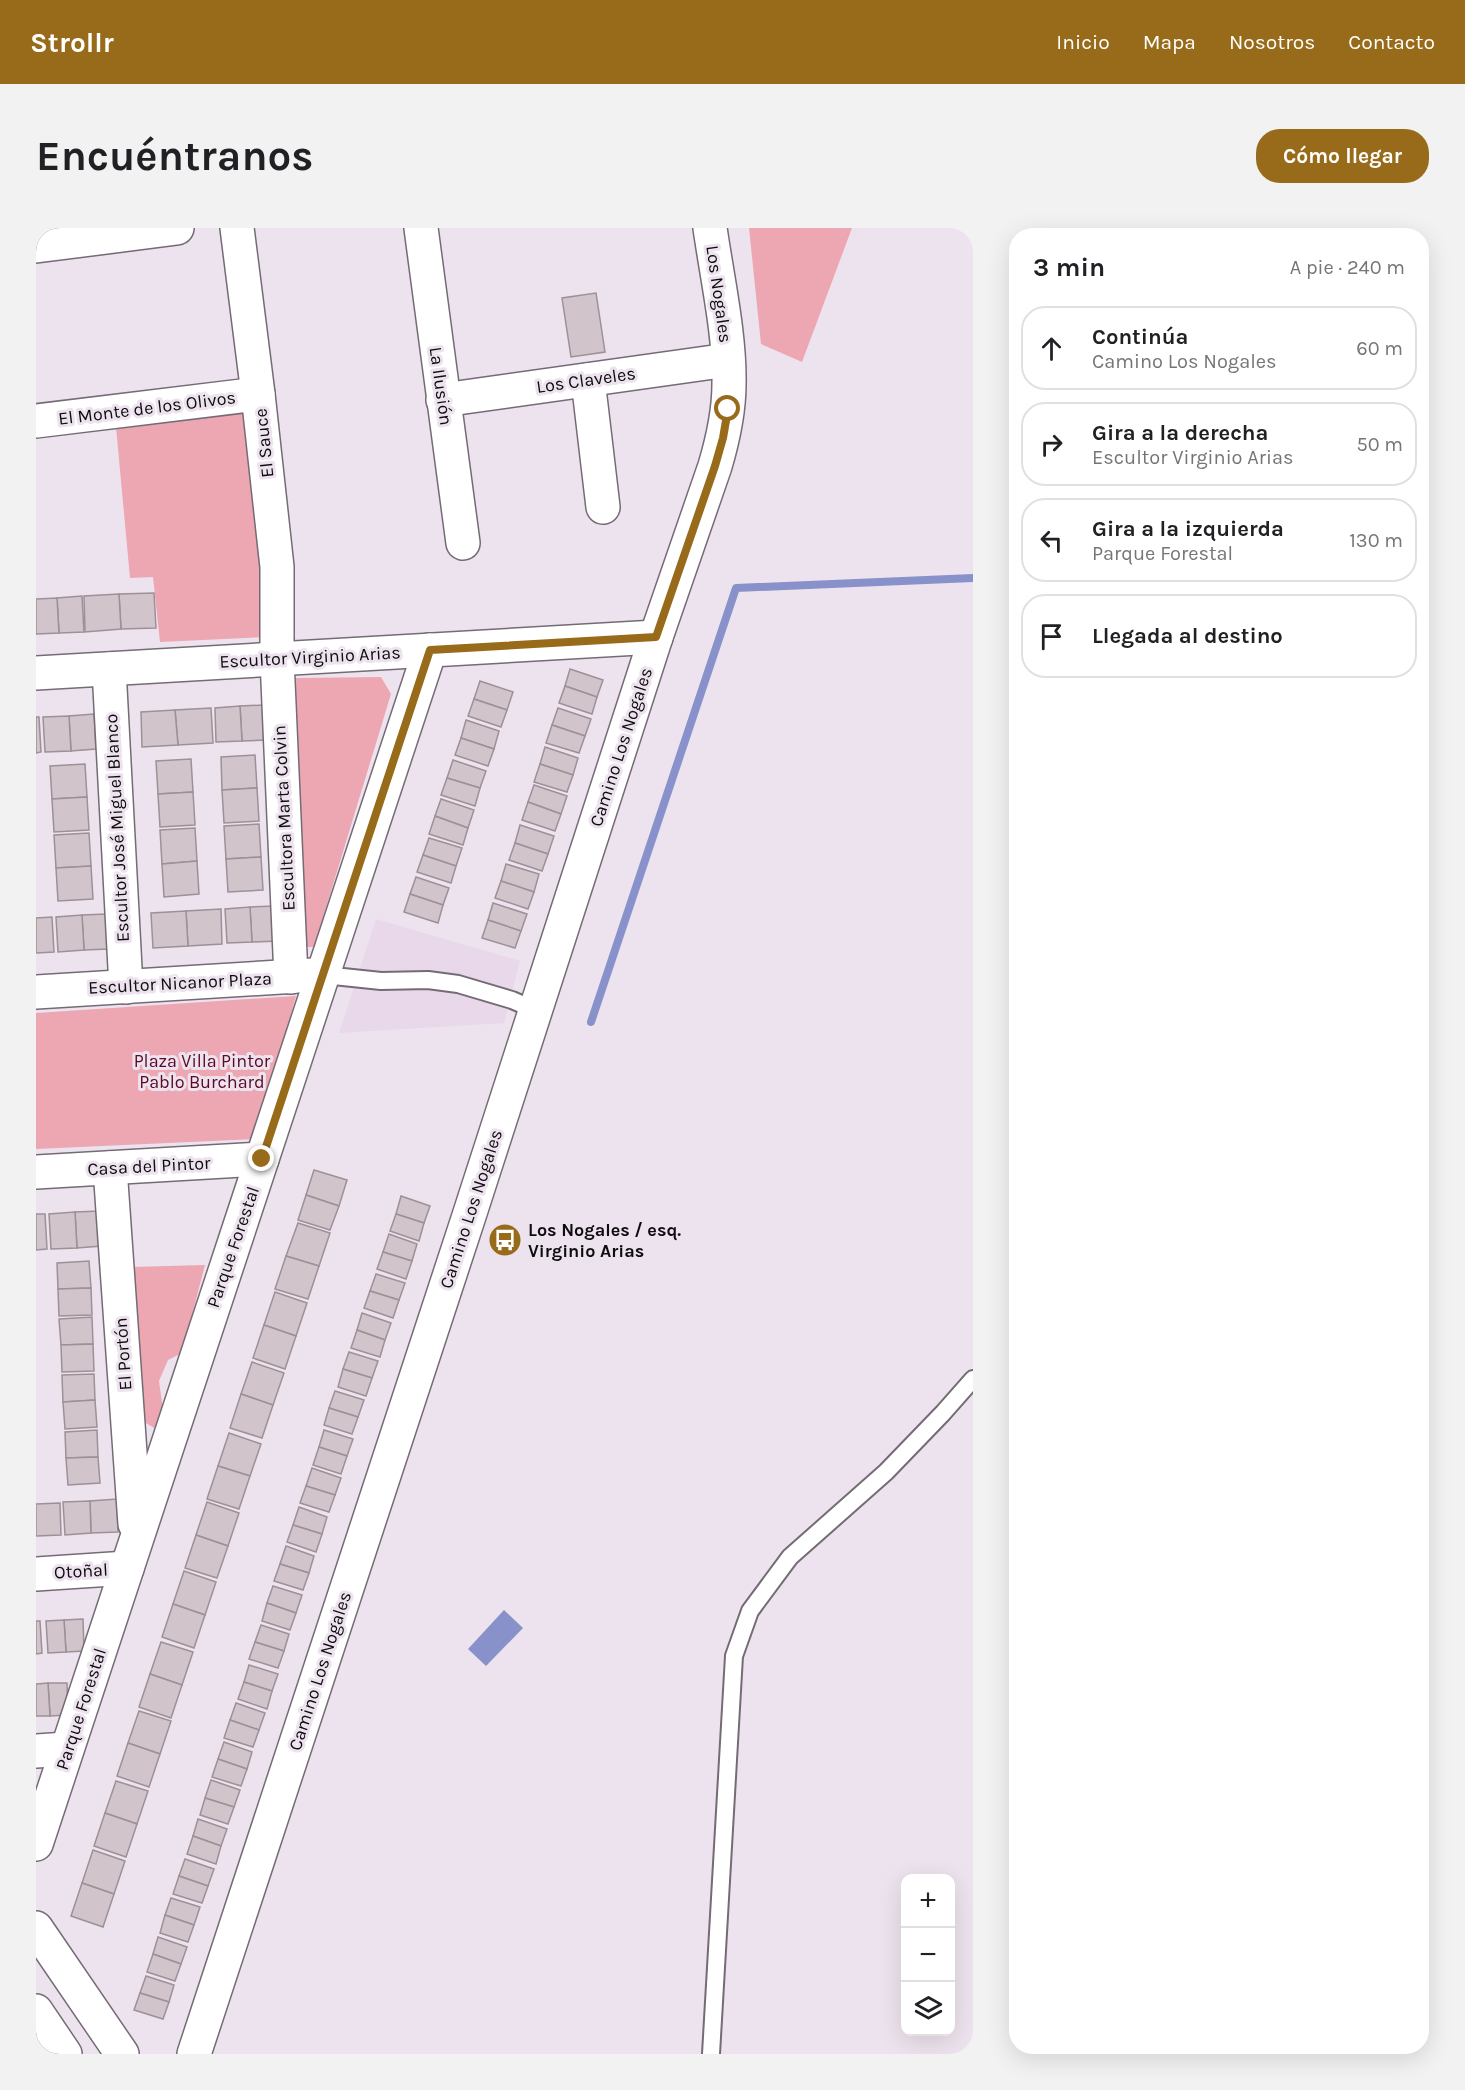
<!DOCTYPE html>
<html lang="es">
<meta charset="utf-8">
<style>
:root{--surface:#fff;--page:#f2f2f2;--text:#202124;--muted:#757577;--line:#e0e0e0;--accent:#976b19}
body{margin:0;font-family:Karla,sans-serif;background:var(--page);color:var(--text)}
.controls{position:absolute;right:18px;bottom:18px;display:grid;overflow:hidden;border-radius:12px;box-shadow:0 6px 24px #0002}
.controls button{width:54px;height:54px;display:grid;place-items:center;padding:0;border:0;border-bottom:2px solid var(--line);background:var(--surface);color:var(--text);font:30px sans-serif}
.stop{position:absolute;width:18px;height:18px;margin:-14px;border:4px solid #976b19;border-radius:50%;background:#fff}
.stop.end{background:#976b19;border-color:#fff;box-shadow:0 2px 6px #0008}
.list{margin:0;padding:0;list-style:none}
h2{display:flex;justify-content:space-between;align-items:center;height:78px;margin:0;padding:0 24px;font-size:26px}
h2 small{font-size:20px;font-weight:400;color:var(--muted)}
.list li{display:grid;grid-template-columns:39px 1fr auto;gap:18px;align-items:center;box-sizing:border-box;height:84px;margin:0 12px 12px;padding:0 12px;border:2px solid var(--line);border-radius:24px}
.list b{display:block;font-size:22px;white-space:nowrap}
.list p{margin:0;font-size:20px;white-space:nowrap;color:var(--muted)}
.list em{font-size:20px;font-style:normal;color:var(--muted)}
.icon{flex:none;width:33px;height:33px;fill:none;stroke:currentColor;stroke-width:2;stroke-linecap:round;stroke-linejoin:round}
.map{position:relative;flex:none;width:937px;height:1826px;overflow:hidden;border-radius:24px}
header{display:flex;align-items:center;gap:36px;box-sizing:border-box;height:84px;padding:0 30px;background:var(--accent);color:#fff}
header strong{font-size:28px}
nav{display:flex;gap:33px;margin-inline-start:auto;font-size:21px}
.intro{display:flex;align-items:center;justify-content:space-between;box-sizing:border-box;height:144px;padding:0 36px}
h1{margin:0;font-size:42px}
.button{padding:15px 27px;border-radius:24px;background:var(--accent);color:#fff;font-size:21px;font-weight:700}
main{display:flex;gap:36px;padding:0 36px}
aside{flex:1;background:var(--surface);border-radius:24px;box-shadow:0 6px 24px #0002}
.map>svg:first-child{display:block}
</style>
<header>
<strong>Strollr</strong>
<nav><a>Inicio</a><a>Mapa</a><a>Nosotros</a><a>Contacto</a></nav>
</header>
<div class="intro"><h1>Encuéntranos</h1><a class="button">Cómo llegar</a></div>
<main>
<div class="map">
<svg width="937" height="1826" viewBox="0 0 937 1826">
<rect width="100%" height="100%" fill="#ede3ee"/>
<polygon fill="#e8d8ea" points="340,691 484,733 468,795 303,805"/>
<g fill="#eca7b2">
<polygon points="713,0 816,0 766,134 725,116"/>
<polygon points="207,180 216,234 231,409 124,414 117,349 94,350 80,199"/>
<polygon points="345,449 355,466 278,719 262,719 260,450"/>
<polygon points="260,768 220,911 0,921 0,785"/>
<polygon points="169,1037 146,1125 132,1132 123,1153 127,1182 125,1204 98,1188 94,1039"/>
</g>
<polygon fill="#8891c9" points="468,1382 487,1400 450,1438 432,1421"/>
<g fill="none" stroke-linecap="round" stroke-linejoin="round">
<polyline stroke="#8891c9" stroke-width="8" points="555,794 700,360 937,350"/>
</g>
<g fill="#d2c4cb" stroke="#9d9096" stroke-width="1.5">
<polygon points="560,65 569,124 535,129 526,70"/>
<polygon points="118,365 120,400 85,401 83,366"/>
<polygon points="83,366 85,401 49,404 48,368"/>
<polygon points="46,368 48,404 23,405 21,370"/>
<polygon points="21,370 23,405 0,406 0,371"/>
<polygon points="534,441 567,452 561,469 529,458"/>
<polygon points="444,453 477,464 471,482 438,471"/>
<polygon points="529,458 561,469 556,486 523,475"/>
<polygon points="438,471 471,482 465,499 432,488"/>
<polygon points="229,477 231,512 206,513 204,478"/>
<polygon points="204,478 206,513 180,514 179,480"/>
<polygon points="175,480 177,515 142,517 139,482"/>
<polygon points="522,480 555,491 549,508 516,497"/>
<polygon points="139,482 142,517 106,519 105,484"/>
<polygon points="58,486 60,521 35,523 33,488"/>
<polygon points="33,488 35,523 9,524 7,489"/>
<polygon points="0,489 3,489 5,524 0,525"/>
<polygon points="430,492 463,503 458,521 425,510"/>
<polygon points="516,497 549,508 543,525 510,515"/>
<polygon points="425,510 458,521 452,538 419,527"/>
<polygon points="509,519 542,530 537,547 504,536"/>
<polygon points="219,527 221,560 186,562 185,529"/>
<polygon points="155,531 157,564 122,566 120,533"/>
<polygon points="417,532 450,543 444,560 411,550"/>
<polygon points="49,536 51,569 16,571 14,538"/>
<polygon points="504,536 537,547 531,564 498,554"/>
<polygon points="411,550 444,560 439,578 405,567"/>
<polygon points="498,557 531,568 525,586 492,574"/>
<polygon points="221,560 223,593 188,595 186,562"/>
<polygon points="157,564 159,597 124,599 122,566"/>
<polygon points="51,569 53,602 18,604 16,571"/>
<polygon points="405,571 438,582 432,600 399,588"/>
<polygon points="492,574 525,586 519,603 486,592"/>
<polygon points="399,588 432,600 427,617 393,606"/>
<polygon points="223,596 225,629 190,631 188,598"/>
<polygon points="484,597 518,608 512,626 479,615"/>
<polygon points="159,600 161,633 126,636 124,602"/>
<polygon points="53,605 55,638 20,640 18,607"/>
<polygon points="393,610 426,620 420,638 387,627"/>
<polygon points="479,615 512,626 506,643 473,632"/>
<polygon points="387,627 420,638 415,655 381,644"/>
<polygon points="225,629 227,662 192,664 190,631"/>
<polygon points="161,633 163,666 128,669 126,636"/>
<polygon points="470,636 503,646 498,664 465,653"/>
<polygon points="55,638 57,671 22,673 20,640"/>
<polygon points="380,649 413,660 407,677 374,666"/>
<polygon points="465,653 498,664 492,681 459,670"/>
<polygon points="374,666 407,677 402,695 368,684"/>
<polygon points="457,675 491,686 485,703 452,692"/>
<polygon points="240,678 242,713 216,714 214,679"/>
<polygon points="214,679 216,714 191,715 189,681"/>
<polygon points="185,681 186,716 152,718 150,683"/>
<polygon points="150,683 152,718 117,720 115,685"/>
<polygon points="71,686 73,721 48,722 46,687"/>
<polygon points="46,687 48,722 22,724 20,689"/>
<polygon points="16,689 18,724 0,725 0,690"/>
<polygon points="452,692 485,703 479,720 446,710"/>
<polygon points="278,942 311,952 303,978 270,967"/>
<polygon points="270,967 303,978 294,1002 262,992"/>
<polygon points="365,968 394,978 388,995 360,986"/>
<polygon points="64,983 66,1018 41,1020 39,984"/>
<polygon points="39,984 41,1020 15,1021 13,986"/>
<polygon points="0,986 9,986 11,1021 0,1022"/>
<polygon points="360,986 388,995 383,1013 354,1003"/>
<polygon points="262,995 294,1005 283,1038 250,1028"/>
<polygon points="353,1006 381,1016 376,1033 347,1024"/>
<polygon points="347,1024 376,1033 370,1051 341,1041"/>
<polygon points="250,1028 283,1038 272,1071 239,1061"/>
<polygon points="53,1033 55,1060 22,1061 21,1035"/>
<polygon points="340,1046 369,1055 363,1072 334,1063"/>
<polygon points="55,1060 56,1087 23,1088 22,1061"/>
<polygon points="334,1063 363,1072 357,1090 328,1080"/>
<polygon points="239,1064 271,1075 260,1108 228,1097"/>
<polygon points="326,1085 355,1095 349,1112 321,1102"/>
<polygon points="56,1089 57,1116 25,1117 23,1091"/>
<polygon points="228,1097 260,1108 249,1141 217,1130"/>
<polygon points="321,1102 349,1112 344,1129 315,1120"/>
<polygon points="57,1116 58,1143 26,1144 25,1117"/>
<polygon points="313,1124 342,1133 336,1150 307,1141"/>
<polygon points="216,1134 248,1145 237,1177 205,1166"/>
<polygon points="307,1141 336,1150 330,1168 302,1159"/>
<polygon points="58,1146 59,1172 27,1174 26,1147"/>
<polygon points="299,1163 328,1172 322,1189 293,1180"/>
<polygon points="205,1166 237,1177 226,1210 194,1200"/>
<polygon points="59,1172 61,1199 29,1201 27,1174"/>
<polygon points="293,1180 322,1189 316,1206 288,1197"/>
<polygon points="61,1202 62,1229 30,1230 29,1204"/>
<polygon points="288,1202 317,1211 311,1228 283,1219"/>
<polygon points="193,1205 225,1216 214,1248 182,1238"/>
<polygon points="283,1219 311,1228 305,1246 277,1237"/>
<polygon points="62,1229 64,1255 32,1257 30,1230"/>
<polygon points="182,1238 214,1248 203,1281 171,1271"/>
<polygon points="276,1240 305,1250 299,1267 270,1258"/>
<polygon points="270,1258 299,1267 293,1284 264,1275"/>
<polygon points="81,1271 82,1304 55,1305 54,1273"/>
<polygon points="54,1273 55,1305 29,1307 27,1274"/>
<polygon points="171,1274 203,1285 192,1318 160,1307"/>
<polygon points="24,1275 25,1307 0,1308 0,1276"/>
<polygon points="263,1279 291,1289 286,1306 257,1297"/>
<polygon points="257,1297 286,1306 280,1324 251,1314"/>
<polygon points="160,1307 192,1318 181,1350 149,1340"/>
<polygon points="250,1318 278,1328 273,1345 244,1336"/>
<polygon points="244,1336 273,1345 267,1362 238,1353"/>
<polygon points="148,1343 180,1354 169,1387 137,1376"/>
<polygon points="237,1358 266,1367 260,1385 231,1375"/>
<polygon points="231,1375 260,1385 254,1402 226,1393"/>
<polygon points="137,1376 169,1387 158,1420 126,1409"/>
<polygon points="47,1391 48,1423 30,1424 28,1392"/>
<polygon points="28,1392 30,1424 12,1425 10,1393"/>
<polygon points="0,1393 4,1393 6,1425 0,1426"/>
<polygon points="225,1397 253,1406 248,1423 219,1414"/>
<polygon points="125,1414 157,1424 146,1457 114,1446"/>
<polygon points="219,1414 248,1423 242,1440 213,1431"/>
<polygon points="213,1437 242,1446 236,1463 208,1454"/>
<polygon points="114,1446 146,1457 135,1490 103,1479"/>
<polygon points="208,1454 236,1463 231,1481 202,1471"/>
<polygon points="12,1455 31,1455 32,1487 14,1488"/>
<polygon points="12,1455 14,1488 0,1488 0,1456"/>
<polygon points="200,1475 229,1485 223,1502 194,1492"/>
<polygon points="103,1483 135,1493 124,1526 92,1515"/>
<polygon points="194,1492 223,1502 217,1519 188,1510"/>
<polygon points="188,1514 216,1524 211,1541 182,1531"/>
<polygon points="92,1515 124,1526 113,1559 81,1548"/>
<polygon points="182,1531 211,1541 205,1558 176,1549"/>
<polygon points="175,1552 204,1562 198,1579 169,1570"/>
<polygon points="80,1553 112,1563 101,1596 69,1585"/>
<polygon points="169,1570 198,1579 192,1596 164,1587"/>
<polygon points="69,1585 101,1596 90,1629 58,1618"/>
<polygon points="162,1591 191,1601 185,1618 157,1608"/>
<polygon points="157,1608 185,1618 180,1636 151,1626"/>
<polygon points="57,1622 89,1633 78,1666 46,1655"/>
<polygon points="149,1631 178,1641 172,1658 143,1648"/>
<polygon points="143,1648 172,1658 166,1675 137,1666"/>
<polygon points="46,1655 78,1666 67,1699 35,1688"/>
<polygon points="135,1670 164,1679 158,1697 129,1687"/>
<polygon points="129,1687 158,1697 152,1714 124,1705"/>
<polygon points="122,1709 151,1719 145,1736 117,1726"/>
<polygon points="117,1726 145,1736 139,1753 111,1744"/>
<polygon points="110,1748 138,1757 133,1774 104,1765"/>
<polygon points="104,1765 133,1774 127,1791 98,1782"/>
</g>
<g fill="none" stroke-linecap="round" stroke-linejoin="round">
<g stroke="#746b75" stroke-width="20">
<g id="service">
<polyline points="288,747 345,753 392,752 422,756 476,772 499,782"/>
<polyline points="675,1826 698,1428 714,1383 754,1329 850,1244 907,1185 937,1151"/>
</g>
</g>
<g stroke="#746b75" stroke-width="36">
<g id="minor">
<polyline points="201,0 222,166 241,339 241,431 255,749"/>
<polyline points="385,0 427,315"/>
<polyline points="0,18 141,0"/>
<polyline points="552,152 567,279"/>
<polyline points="407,172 692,132"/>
<polyline points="0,193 222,166"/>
<polyline points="73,441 90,759"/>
<polyline points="0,445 620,409"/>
<polyline points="0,764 277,747"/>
<polyline points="74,940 99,1296"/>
<polyline points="0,944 226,931"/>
<polyline points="0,1346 91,1340"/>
<polyline points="0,1523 31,1521"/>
<polyline points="0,1616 394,422"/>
<polyline points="0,1700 86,1826"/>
<polyline points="0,1783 29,1826"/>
<path d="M158 1826 433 988 620 409 679 238C687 211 693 184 693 156 694 107 681 49 674 0"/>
</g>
</g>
<use href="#service" stroke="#fff" stroke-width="16"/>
<use href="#minor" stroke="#fff" stroke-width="33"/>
</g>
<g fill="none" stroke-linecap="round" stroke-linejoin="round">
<polyline stroke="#976b19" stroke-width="8" points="226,931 394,422 620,409 679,238 687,210 692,181"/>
</g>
<defs>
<g id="bus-disc" transform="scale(1.725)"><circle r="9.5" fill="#976b19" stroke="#ede3ee"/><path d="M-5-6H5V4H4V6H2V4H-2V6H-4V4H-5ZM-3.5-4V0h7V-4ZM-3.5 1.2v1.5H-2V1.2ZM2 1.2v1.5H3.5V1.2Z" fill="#fff"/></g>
</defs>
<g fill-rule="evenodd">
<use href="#bus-disc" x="469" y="1012"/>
</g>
<g text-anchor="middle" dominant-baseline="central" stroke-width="6" stroke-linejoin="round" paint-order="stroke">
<g font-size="18" fill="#0f0c10" stroke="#ede3ee">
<text transform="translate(683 66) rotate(82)">Los Nogales</text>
<text transform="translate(550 152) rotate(-8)">Los Claveles</text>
<text transform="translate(405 158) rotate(82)">La Ilusión</text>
<text transform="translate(111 180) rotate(-7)">El Monte de los Olivos</text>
<text transform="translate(228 215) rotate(-96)">El Sauce</text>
<text transform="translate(274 429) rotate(-3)">Escultor Virginio Arias</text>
<text transform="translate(585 519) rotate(-72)">Camino Los Nogales</text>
<text transform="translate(248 590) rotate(-93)">Escultora Marta Colvin</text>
<text transform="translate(81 600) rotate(-93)">Escultor José Miguel Blanco</text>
<text transform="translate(144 755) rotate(-3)">Escultor Nicanor Plaza</text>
<text transform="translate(113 938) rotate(-3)">Casa del Pintor</text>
<text transform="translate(435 981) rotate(-72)">Camino Los Nogales</text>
<text transform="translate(197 1019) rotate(-71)">Parque Forestal</text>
<text transform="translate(87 1126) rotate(-94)">El Portón</text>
<text transform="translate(45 1343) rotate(-3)">Otoñal</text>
<text transform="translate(284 1443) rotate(-72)">Camino Los Nogales</text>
<text transform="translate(45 1481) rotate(-72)">Parque Forestal</text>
</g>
<g font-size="18" fill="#5b0824" stroke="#ede3ee">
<text x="166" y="833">Plaza Villa Pintor<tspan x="166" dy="21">Pablo Burchard</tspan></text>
</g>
<g font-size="18" font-weight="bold" fill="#0f0c10" stroke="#ede3ee" text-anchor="start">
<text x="492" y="1002">Los Nogales / esq.<tspan x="492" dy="21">Virginio Arias</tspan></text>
</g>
</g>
</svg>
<div class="controls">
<button>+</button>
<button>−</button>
<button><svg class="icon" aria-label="layers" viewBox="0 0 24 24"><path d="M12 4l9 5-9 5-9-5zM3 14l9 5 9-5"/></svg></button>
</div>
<div class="stop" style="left:692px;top:181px"></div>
<div class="stop end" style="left:226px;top:931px"></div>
</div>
<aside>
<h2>3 min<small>A pie · 240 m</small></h2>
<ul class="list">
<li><svg class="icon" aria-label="ahead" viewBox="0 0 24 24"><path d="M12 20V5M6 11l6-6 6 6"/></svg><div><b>Continúa</b><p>Camino Los Nogales</p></div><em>60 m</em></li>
<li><svg class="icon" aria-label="right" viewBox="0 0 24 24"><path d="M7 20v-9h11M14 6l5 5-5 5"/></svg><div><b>Gira a la derecha</b><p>Escultor Virginio Arias</p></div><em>50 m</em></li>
<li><svg class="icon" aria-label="left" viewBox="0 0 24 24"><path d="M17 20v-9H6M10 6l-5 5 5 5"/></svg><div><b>Gira a la izquierda</b><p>Parque Forestal</p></div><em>130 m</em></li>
<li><svg class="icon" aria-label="arrive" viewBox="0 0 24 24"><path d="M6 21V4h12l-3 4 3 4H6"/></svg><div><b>Llegada al destino</b></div></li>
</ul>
</aside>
</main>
